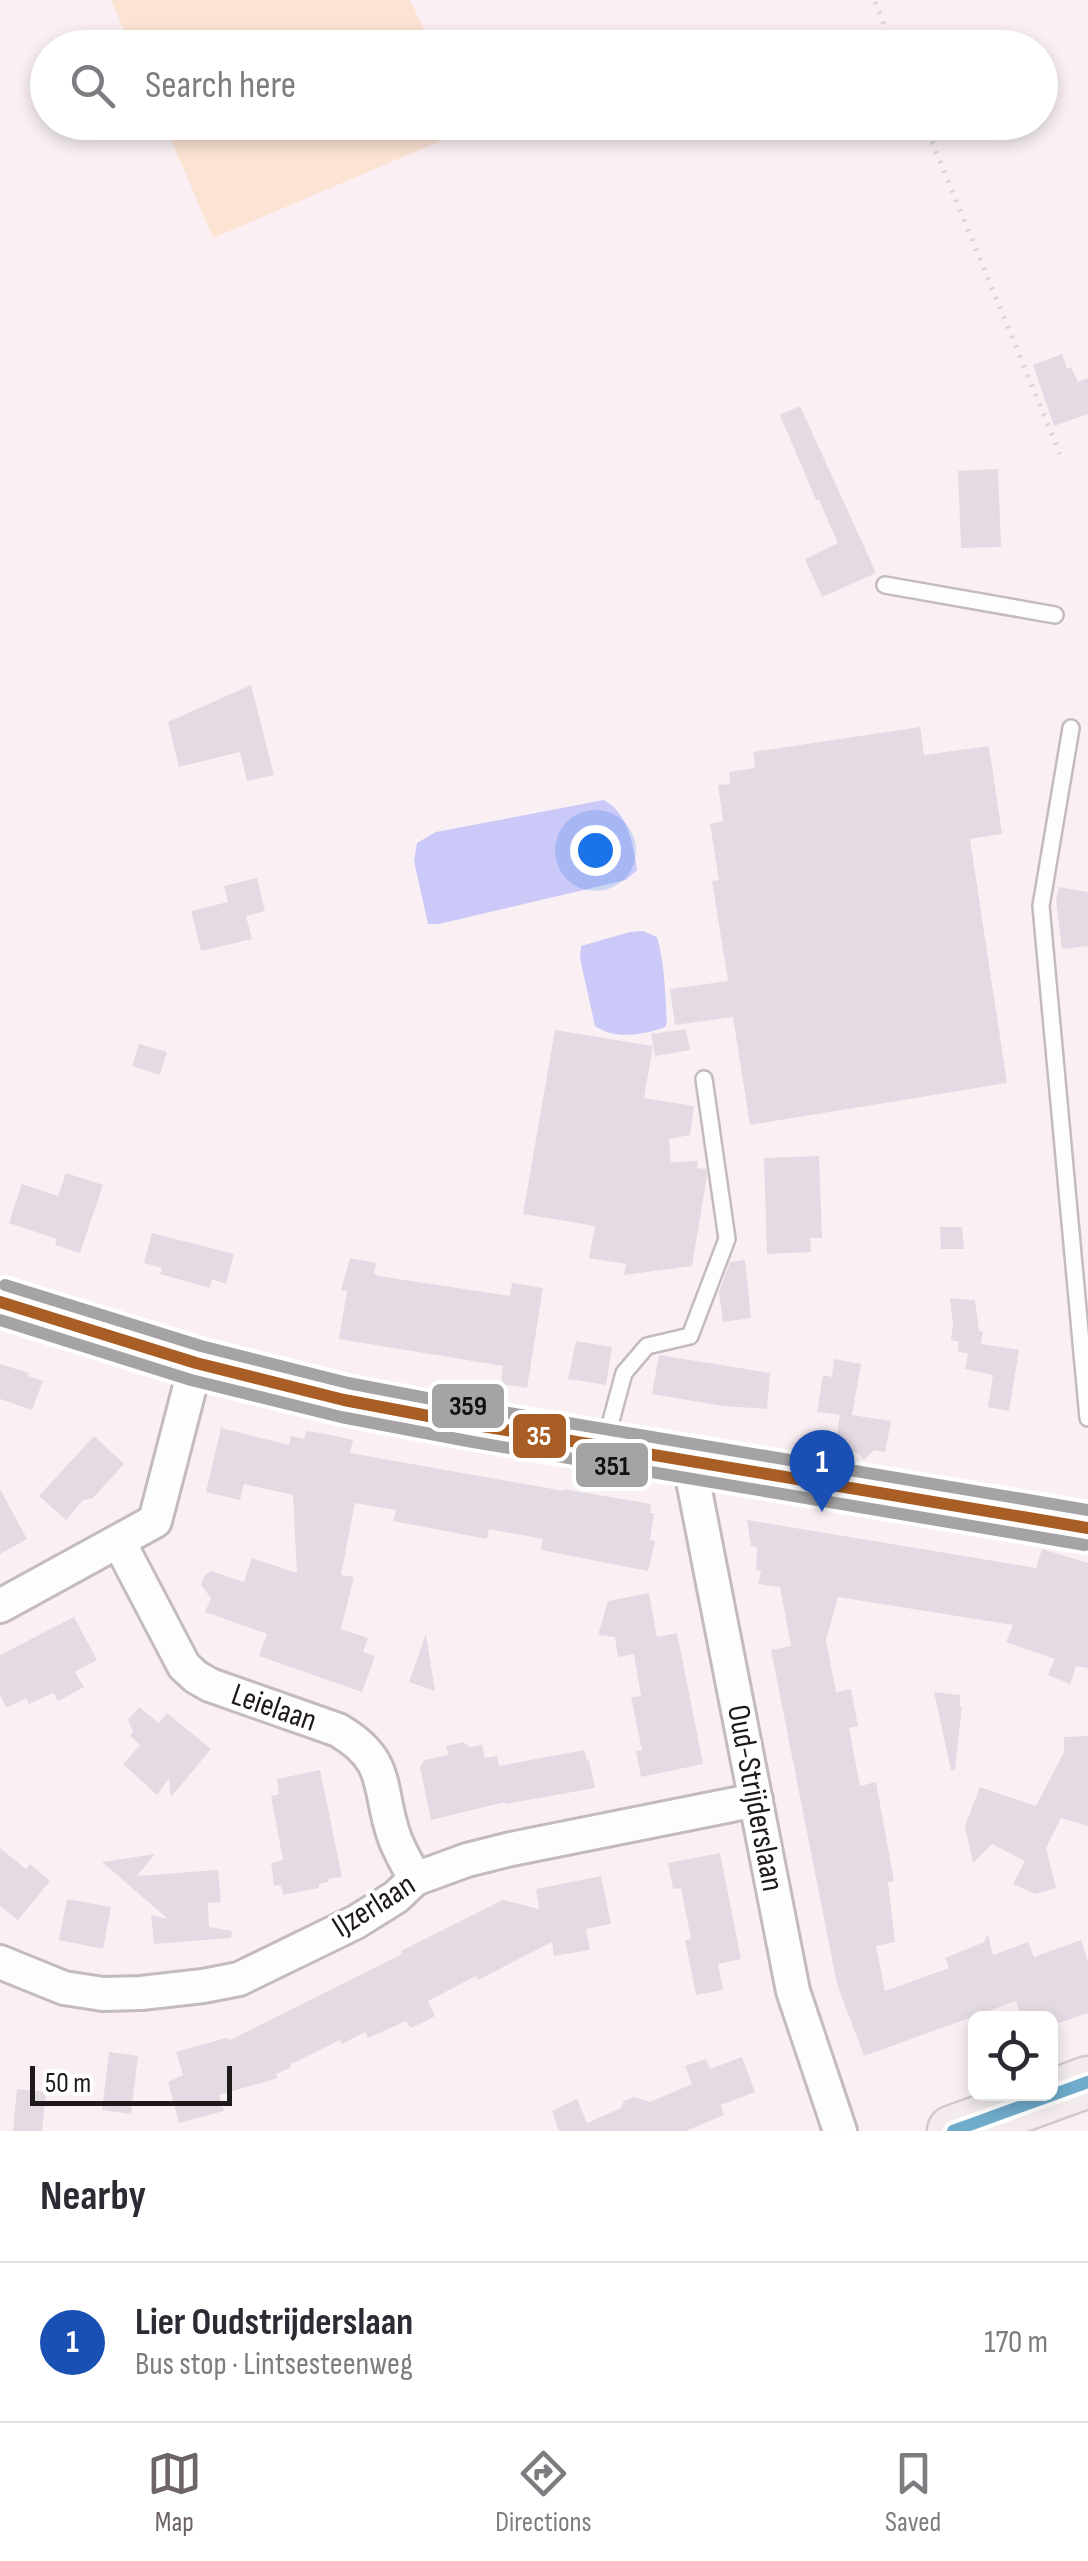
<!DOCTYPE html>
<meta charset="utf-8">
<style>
:root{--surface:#fff;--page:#f7f7f7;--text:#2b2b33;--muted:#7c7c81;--line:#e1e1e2;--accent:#6c6468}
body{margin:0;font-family:"Sofia Sans Condensed",sans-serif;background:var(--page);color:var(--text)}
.controls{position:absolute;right:30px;bottom:30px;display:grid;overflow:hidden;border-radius:15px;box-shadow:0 5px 15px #0003}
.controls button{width:90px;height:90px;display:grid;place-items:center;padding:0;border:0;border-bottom:2px solid var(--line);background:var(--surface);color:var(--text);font:50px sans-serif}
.scale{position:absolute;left:30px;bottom:25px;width:202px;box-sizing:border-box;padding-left:10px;border:5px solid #20191c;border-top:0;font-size:28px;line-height:35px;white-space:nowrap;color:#20191c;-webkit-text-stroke:8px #fff;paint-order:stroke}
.you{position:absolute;left:595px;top:850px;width:35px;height:35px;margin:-25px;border:8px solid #fff;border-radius:50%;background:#1a73e8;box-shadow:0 0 0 15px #1a73e833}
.badge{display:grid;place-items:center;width:65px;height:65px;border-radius:50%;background:var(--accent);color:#fff;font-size:32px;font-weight:700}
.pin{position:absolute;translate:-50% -82px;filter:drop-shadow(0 2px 5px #0008)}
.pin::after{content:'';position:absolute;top:52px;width:35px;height:30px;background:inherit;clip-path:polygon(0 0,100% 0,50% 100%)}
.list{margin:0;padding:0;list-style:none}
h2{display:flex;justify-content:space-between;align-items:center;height:130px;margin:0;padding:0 40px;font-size:42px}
h2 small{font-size:32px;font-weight:400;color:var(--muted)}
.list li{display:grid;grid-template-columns:65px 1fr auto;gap:30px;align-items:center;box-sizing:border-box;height:160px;padding:0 40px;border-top:2px solid var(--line)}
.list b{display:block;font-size:38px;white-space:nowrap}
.list p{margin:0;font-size:32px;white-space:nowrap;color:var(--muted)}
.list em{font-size:32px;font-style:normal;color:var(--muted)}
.icon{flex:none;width:55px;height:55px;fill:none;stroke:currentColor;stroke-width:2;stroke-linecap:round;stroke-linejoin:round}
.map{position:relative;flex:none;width:1088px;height:2131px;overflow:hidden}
.search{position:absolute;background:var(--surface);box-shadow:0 5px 15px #0003;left:30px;right:30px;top:30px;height:110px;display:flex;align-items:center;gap:25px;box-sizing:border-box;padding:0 35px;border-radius:55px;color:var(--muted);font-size:38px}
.sheet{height:290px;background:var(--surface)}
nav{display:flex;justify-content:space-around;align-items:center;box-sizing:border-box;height:140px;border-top:2px solid var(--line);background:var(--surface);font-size:28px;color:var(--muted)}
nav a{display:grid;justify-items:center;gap:5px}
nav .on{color:var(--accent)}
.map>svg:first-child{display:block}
</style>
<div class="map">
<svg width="1088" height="2131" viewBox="0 0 1088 2131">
<rect width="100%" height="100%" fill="#faf0f4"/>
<g fill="#fce3d4">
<polygon points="111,0 410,0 433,47 131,47"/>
<polygon points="469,123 471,128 213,238 164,123"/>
</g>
<g fill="#cac9f7">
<path d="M604 800C628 813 633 844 637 870L626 880 439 924H428L414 861 417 843 436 832Z"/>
<path d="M643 931 657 937C665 965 665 994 667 1023L665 1027C644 1035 614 1040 595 1026L580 958 581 946 630 932Z"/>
</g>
<g fill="#e4dae3">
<polygon points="1062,354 1067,369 1071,367 1078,382 1088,378 1088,414 1054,426 1033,365"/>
<polygon points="800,406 876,573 822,597 805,559 838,543 819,500 816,500 780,415"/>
<polygon points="998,469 1001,547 961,548 958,471"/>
<polygon points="251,685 274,775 247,781 240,752 179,767 168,722"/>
<polygon points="920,727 924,755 989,746 1002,834 970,839 1007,1083 750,1125 733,1017 675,1025 670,989 728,981 712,881 719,880 710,824 723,821 718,785 730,784 729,772 755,768 753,752"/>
<polygon points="257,878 265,911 246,916 252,939 201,951 191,911 228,902 224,886"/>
<polygon points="1059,887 1088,892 1088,946 1062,949 1056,900"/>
<polygon points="686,1029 690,1050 655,1056 651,1034"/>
<polygon points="555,1030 653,1046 644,1098 694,1106 690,1135 669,1139 671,1162 698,1161 697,1168 706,1169 707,1176 692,1266 624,1275 626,1264 589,1258 595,1226 523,1214"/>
<polygon points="139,1044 167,1052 160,1075 132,1066"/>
<polygon points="819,1156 822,1238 810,1238 811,1252 767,1254 764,1158"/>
<polygon points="66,1173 103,1185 80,1253 55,1245 57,1239 9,1223 22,1184 58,1196"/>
<polygon points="940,1227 962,1227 964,1249 941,1249"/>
<polygon points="152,1233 234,1254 226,1284 212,1279 210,1288 160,1274 162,1268 144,1263"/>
<polygon points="350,1258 376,1263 374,1273 378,1276 510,1296 512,1283 543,1288 527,1388 501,1384 503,1366 339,1339 347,1291 341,1290"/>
<polygon points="745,1260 751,1318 723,1322 719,1292 730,1262"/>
<polygon points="950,1298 975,1300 979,1331 983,1332 981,1344 1019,1350 1009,1411 988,1407 993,1375 965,1369 968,1354 957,1351 959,1342 951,1340 953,1325"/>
<polygon points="576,1341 612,1347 606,1385 568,1379"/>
<polygon points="659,1355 770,1373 767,1409 722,1406 652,1394"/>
<polygon points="834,1359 861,1364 852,1415 891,1421 885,1452 874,1450 864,1460 858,1453 835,1449 840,1415 817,1412 823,1375 832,1377"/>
<polygon points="0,1364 29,1373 28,1376 43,1381 32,1410 0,1399"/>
<polygon points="221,1428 289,1445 291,1436 304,1439 306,1431 327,1434 353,1440 350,1453 564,1491 564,1489 651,1504 650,1513 654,1513 650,1540 655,1541 648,1571 541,1550 543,1539 489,1529 487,1539 393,1521 396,1510 355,1503 341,1575 354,1577 341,1629 368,1638 363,1652 375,1656 362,1692 259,1656 267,1634 205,1612 211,1598 201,1585 204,1576 211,1571 244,1582 252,1558 297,1573 293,1495 244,1484 240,1500 206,1492"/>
<polygon points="94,1436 124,1464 93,1498 83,1500 66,1520 39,1496"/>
<polygon points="0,1489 27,1539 0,1554"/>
<polygon points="747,1520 1036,1568 1042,1549 1088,1563 1088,1668 1076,1666 1070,1684 1048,1675 1055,1659 1006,1642 1013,1625 838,1597 826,1640 836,1692 851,1689 858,1726 849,1728 860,1786 876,1782 894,1881 888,1882 895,1942 876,1946 885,1991 949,1968 945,1958 984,1942 988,1934 993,1955 1028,1942 1034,1957 1081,1940 1088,1961 1088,2013 1050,2026 1050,2018 1022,2018 1016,2001 864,2056 837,1984 771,1650 791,1646 780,1587 758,1584 761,1571 756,1570 757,1547 751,1546"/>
<polygon points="649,1593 657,1637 677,1633 703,1764 641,1777 636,1751 642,1750 631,1697 641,1696 634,1654 618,1657 615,1637 598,1635 608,1601"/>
<polygon points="74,1617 97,1660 75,1672 84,1687 58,1701 53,1693 29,1704 26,1698 6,1708 0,1695 0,1655"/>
<polygon points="426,1634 435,1691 409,1682"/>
<polygon points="934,1692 960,1695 960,1707 962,1707 955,1770 951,1770"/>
<polygon points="139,1707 159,1723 167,1713 211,1749 171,1797 169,1778 157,1795 123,1764 140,1745 130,1736 133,1732 128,1720"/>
<polygon points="1088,1736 1088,1826 1061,1818 1046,1848 1056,1888 1035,1894 1013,1884 1025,1861 992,1844 973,1863 965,1826 980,1787 1036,1806 1064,1752 1064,1737"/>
<polygon points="463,1742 470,1747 482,1745 485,1758 497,1756 499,1766 584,1750 587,1761 589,1760 595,1788 505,1804 505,1802 431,1820 420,1767 425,1760 448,1755 446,1746"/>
<polygon points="320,1770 342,1877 328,1879 329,1882 319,1884 319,1888 283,1895 281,1885 274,1886 271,1863 283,1860 271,1796 279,1794 277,1779"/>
<polygon points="0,1848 26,1869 30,1864 50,1881 18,1920 0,1906"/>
<polygon points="720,1853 741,1959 718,1964 723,1990 696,1995 685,1940 691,1939 681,1888 673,1889 668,1863"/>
<polygon points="155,1854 137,1876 218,1870 221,1902 208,1903 209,1927 232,1931 231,1938 154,1944 151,1915 168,1919 102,1862"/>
<polygon points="601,1876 611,1924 586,1929 590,1950 554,1956 552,1942 478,1980 476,1976 428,2001 435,2016 422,2023 410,2028 406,2021 368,2038 365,2032 342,2044 340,2040 291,2064 290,2068 276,2074 278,2078 219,2095 224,2111 179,2123 168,2082 183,2075 176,2052 226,2038 230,2040 402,1954 401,1951 503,1900 539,1909 536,1889"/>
<polygon points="67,1899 111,1907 103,1949 59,1940"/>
<polygon points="109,2052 138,2056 131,2114 102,2110"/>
<polygon points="742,2057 755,2092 721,2105 724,2115 686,2131 559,2131 552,2111 577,2099 587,2123 621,2108 624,2101 634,2097 650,2102 692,2084 685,2066 706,2059 710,2069"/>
<polygon points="17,2089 46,2092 42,2131 13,2131"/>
</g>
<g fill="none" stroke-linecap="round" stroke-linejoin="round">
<g stroke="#c4bbbf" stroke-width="20">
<g id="lane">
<polyline points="885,585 1055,615"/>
<polyline points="1071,728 1041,906 1088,1418"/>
<polyline points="605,1443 624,1373 647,1346 690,1336 727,1239 704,1079"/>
</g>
</g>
<g stroke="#c4bbbf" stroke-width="38">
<g id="street">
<polyline points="689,1460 793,1991 840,2131"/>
<path d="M119 1542 184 1666 196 1677 210 1685 338 1730C391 1761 377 1787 394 1836 399 1851 408 1865 415 1879"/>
<polyline points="0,1606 155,1521 196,1363"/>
<polyline points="0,1962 64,1988 103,1994 141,1993 203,1986 239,1979 356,1922 396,1897 415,1879 467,1860 511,1849 756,1800"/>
</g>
</g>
<g stroke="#c4bbbf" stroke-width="50">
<polyline id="secondary" points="0,1302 196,1363 344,1400 476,1425 1088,1528"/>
</g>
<g stroke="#d1cbce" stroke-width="55">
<polyline id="primary" points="953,2131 1088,2082"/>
</g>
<g stroke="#d9d6d7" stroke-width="5" stroke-dasharray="2.5 8" stroke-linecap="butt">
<polyline points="875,2 893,48"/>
<polyline points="924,122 1060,454"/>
</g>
<use href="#lane" stroke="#fefdfd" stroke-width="15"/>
<use href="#street" stroke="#fefdfd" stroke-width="32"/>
<use href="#secondary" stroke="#fefdfd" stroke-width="45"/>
<use href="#primary" stroke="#f4ecec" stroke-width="50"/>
<g stroke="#fff" stroke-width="20">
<polyline id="bus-1" points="0,1302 196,1363 344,1400 476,1425 1088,1528"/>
</g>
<g stroke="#fff" stroke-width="20">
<polyline id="bus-2" points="0,1320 191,1380 341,1417 473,1442 1085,1545"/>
</g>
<g stroke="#fff" stroke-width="20">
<polyline id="bus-3" points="5,1285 201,1346 348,1383 479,1408 1088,1510"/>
</g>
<g stroke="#fff" stroke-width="20">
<polyline id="bus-4" points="953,2131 1088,2082"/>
</g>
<use href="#bus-1" stroke="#a85e24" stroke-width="12"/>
<use href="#bus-2" stroke="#a6a3a4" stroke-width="12"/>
<use href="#bus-3" stroke="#a6a3a4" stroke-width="12"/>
<use href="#bus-4" stroke="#6fabca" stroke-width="12"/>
</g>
<g text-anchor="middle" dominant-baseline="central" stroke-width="8" stroke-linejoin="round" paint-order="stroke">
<g font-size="32" fill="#20191c" stroke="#fff">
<text transform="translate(274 1708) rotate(19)">Leielaan</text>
<text transform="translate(755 1798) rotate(79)">Oud-Strijderslaan</text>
<text transform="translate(374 1906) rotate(-32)">IJzerlaan</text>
</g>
</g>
<g stroke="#fff" stroke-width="4">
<rect x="430" y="1382" width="76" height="48" rx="10" fill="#a6a3a4"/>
<rect x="511" y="1412" width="57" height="48" rx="10" fill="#a85e24"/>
<rect x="574" y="1441" width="76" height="48" rx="10" fill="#a6a3a4"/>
</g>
<g font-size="28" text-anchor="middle" font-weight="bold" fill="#fff">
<text x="539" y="1445">35</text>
</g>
<g font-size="28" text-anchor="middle" font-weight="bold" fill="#111">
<text x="468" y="1415">359</text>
<text x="612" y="1475">351</text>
</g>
</svg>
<div class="controls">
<button><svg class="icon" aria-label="locate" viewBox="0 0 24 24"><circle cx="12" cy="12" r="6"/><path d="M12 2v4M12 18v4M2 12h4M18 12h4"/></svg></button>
</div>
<div class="scale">50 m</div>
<div class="you"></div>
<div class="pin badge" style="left:822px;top:1512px;background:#1a4fb4">1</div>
<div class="search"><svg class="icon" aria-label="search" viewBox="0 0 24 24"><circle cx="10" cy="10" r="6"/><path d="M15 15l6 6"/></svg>Search here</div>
</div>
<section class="sheet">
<h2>Nearby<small></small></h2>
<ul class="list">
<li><span class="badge" style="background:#1a4fb4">1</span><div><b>Lier Oudstrijderslaan</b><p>Bus stop · Lintsesteenweg</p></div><em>170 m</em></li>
</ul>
</section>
<nav>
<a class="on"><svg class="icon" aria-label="map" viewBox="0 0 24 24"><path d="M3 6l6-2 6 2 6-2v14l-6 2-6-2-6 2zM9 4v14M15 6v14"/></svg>Map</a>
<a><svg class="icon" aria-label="directions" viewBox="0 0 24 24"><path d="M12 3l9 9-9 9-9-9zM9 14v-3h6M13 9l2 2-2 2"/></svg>Directions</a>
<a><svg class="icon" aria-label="saved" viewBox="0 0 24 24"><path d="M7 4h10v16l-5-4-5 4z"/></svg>Saved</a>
</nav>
